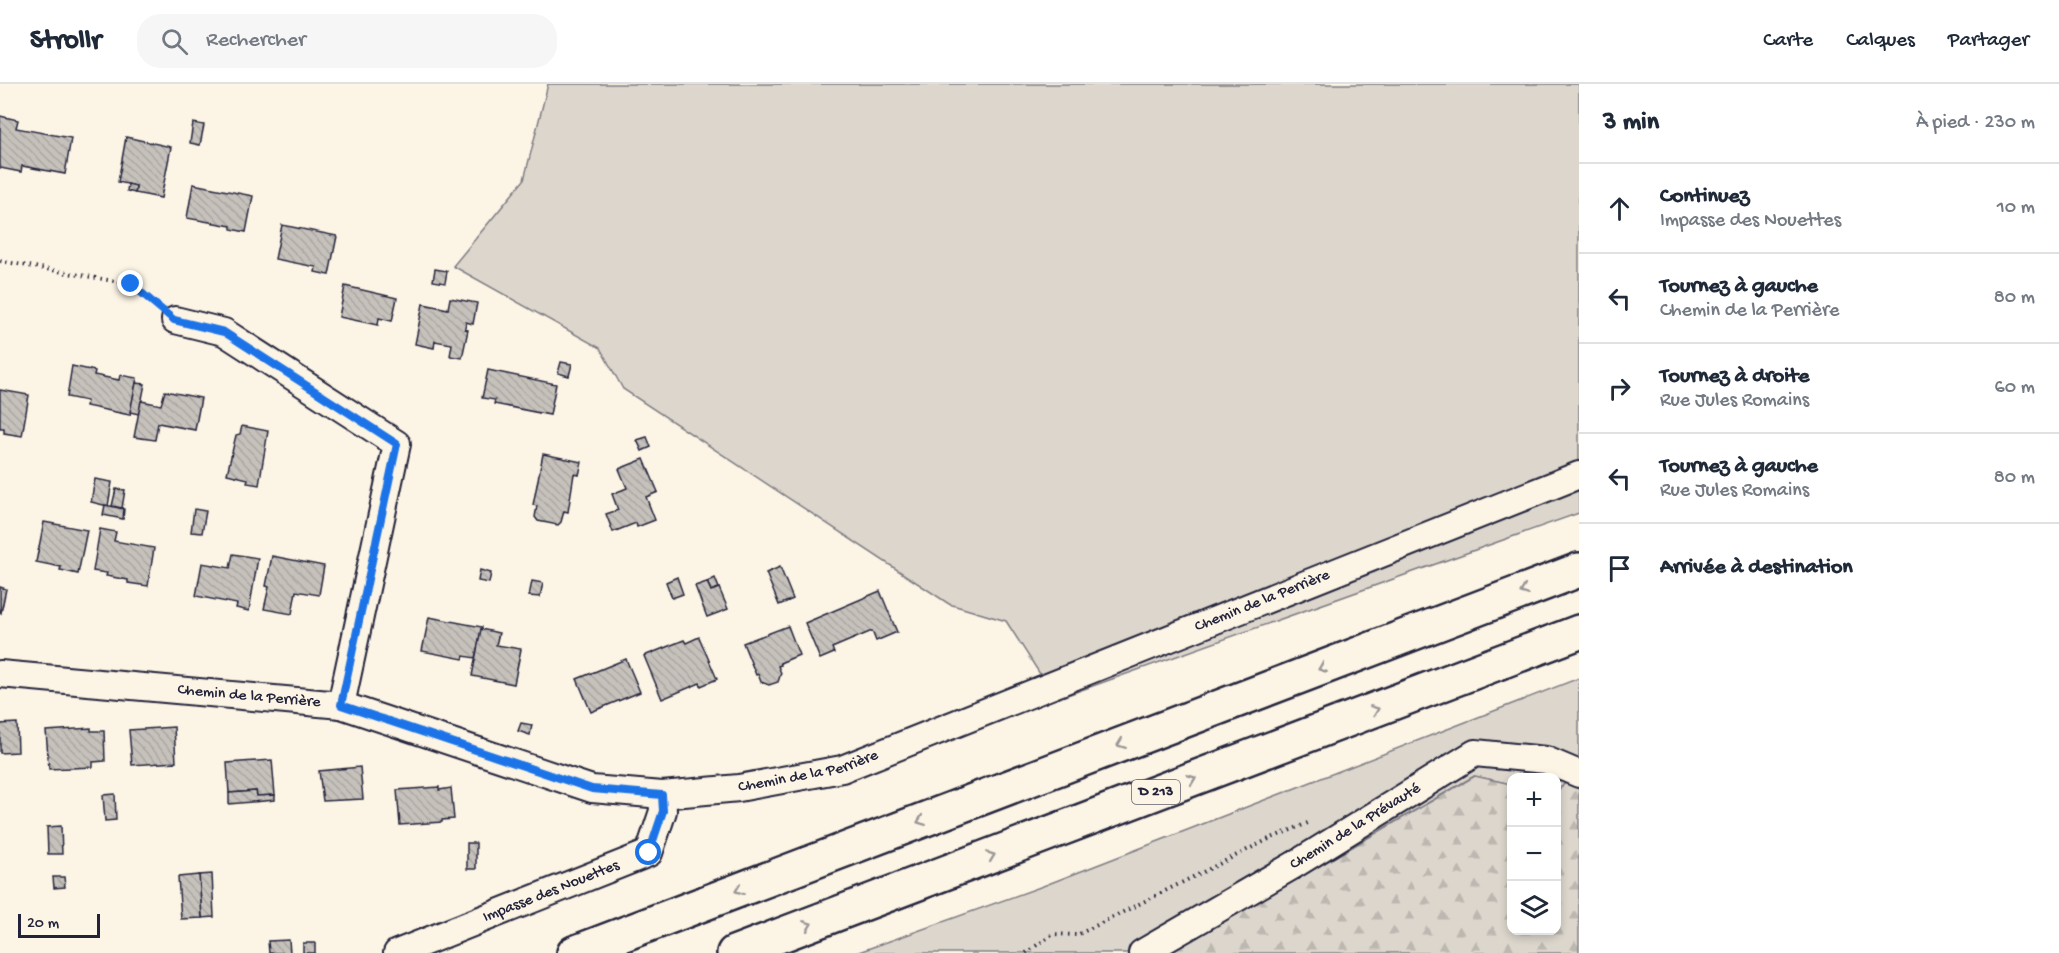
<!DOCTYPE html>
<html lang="fr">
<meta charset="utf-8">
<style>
:root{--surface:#fff;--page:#f6f6f7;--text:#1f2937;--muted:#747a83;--line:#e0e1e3}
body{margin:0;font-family:"Gochi Hand",sans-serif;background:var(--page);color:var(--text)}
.controls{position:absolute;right:18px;bottom:18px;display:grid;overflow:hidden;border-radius:12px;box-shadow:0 3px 9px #0003}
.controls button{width:54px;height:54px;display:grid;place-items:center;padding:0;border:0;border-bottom:2px solid var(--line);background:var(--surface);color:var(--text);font:30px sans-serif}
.scale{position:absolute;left:18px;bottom:15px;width:82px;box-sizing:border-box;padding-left:6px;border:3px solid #22223b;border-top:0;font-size:16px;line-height:21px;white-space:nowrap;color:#22223b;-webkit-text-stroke:4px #fcf5e5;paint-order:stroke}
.stop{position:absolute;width:18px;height:18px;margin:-14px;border:4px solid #1a73e8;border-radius:50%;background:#fff}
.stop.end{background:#1a73e8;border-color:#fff;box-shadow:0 2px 6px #0008}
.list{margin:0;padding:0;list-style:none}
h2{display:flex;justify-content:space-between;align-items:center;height:78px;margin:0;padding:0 24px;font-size:26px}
h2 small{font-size:20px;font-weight:400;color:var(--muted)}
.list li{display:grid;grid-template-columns:39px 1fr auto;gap:18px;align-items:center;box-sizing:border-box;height:90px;padding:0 24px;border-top:2px solid var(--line)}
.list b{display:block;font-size:22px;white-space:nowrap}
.list p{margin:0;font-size:20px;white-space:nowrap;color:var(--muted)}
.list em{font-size:20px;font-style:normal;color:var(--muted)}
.icon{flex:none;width:33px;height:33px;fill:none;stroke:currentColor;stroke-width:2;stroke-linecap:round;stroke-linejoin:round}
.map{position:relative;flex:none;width:1579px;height:869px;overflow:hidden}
header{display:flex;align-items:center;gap:36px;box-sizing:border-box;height:84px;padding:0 30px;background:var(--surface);border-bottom:2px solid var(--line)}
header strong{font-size:28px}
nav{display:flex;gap:33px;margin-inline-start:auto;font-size:21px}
.search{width:420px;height:54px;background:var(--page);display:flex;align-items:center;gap:15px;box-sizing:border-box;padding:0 21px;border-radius:24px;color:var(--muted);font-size:22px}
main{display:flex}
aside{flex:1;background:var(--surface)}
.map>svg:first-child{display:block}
</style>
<header>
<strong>Strollr</strong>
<div class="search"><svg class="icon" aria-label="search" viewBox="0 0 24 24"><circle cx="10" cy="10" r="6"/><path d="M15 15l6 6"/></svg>Rechercher</div>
<nav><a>Carte</a><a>Calques</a><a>Partager</a></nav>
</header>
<main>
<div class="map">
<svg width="1579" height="869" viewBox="0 0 1579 869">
<defs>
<pattern id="forest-firs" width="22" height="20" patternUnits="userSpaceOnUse" patternTransform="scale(1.5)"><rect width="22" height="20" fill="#dcd6cc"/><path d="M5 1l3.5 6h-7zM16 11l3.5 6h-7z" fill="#bcb7b0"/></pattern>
<pattern id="building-back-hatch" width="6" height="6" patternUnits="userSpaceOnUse" patternTransform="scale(1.5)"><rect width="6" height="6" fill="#c6c1bb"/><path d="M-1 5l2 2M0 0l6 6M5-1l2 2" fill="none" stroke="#aaa6a2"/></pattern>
</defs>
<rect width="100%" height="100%" fill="#fcf5e5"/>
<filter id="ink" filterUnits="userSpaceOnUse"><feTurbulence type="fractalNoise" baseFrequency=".0167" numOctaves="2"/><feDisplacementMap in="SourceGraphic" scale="12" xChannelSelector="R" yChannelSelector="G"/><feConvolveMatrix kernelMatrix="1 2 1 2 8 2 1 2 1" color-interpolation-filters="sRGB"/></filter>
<g filter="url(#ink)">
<g fill="#dcd6cc" stroke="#7f7c84" stroke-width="1.5">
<polygon points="548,0 1579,0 1579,429 1056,615 1006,537 949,520 623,305 600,264 453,182 524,96"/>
<polygon points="1579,594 1579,686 1557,707 1556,694 1512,694 1511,700 1474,692 1169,869 856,869 1043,802"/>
</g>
<polygon fill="url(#forest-firs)" stroke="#7f7c84" stroke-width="1.5" points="1579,686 1579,869 1169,869 1475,692 1511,700 1512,846 1556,846 1557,707"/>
<g fill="url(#building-back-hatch)" stroke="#22223b" stroke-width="1.5">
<polygon points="0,32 18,36 16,44 71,54 65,90 22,82 21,88 0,84"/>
<polygon points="193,39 204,41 200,61 190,59"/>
<polygon points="126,53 171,63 161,114 135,109 136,102 118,98"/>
<polygon points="128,100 136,102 135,109 127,107"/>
<polygon points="193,100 253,112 246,148 231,145 231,142 187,134"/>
<polygon points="282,141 337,152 329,191 315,188 316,183 275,175"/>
<polygon points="435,185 447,187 445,199 433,197"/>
<polygon points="345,202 397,214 392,237 379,234 378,241 339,233"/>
<polygon points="450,214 477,219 473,240 466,238 465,245 468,246 462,274 450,272 452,260 435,257 434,264 415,260 423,220 448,225"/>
<polygon points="561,278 572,280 569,292 558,289"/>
<polygon points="72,282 95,287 94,291 119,296 120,291 137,294 130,331 86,322 87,317 67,313"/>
<polygon points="488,286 556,300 550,331 494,320 495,316 482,314"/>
<polygon points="136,299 145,300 139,330 130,328"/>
<polygon points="0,306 29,311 22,352 4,349 4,344 0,344"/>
<polygon points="165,307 201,314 195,346 158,339 155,356 134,353 141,317 161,321"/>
<polygon points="242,342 268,347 259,401 247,399 248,395 227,390 236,351 240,350"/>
<polygon points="647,353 651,363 642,367 637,356"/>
<polygon points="543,370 582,378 579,391 574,390 568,428 564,427 561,438 558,441 538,437 535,433 537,422 533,421"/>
<polygon points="644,375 658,408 646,413 655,436 637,443 636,439 613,448 606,430 618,426 612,410 627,404 619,385"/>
<polygon points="95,395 112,398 108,422 91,418"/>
<polygon points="116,405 125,406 122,424 112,422"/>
<polygon points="105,421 124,425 123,435 103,431"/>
<polygon points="194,425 206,427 202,449 191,448"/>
<polygon points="44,438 87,446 78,490 60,486 61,483 36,478"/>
<polygon points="100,445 116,448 114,457 154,464 148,502 128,499 128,496 106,492 107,489 93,487"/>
<polygon points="233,470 258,474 249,527 236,524 237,520 196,512 202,479 230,484"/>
<polygon points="272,472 324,482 319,511 296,507 292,530 264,525 269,503 266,502"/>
<polygon points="780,483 793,515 779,521 766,489"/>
<polygon points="480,486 491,489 489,499 478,497"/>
<polygon points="677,493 683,510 672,514 666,498"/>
<polygon points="715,494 719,504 711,507 707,498"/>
<polygon points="532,497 543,499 540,513 529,512"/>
<polygon points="707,498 711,507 719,504 728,525 707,533 695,502"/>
<polygon points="0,503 6,505 1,529 0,528"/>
<polygon points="880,507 897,548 876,557 872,547 832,564 834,569 820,575 805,539"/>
<polygon points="429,533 482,543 475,574 464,572 463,575 422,567"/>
<polygon points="788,542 799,571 780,579 781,581 778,582 781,589 778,598 769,601 761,598 758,590 756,591 743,559"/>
<polygon points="481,545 499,549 496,561 521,565 514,600 472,592"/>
<polygon points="699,553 717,595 701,602 700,599 662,615 644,572 684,556 686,559"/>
<polygon points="626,575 640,608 591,628 577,595"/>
<polygon points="17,639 18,668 0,669 0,640"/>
<polygon points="521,639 532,641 530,651 518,647"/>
<polygon points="174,643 176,678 132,681 129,646"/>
<polygon points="91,644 91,647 104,647 105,677 93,678 93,683 49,685 46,647"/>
<polygon points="272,676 275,711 257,712 256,707 229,709 227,679"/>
<polygon points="360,683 363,715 323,717 319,687"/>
<polygon points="439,703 439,706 451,704 454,735 442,736 442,738 400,741 397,706"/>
<polygon points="256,707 257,712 275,711 275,716 229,720 229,709"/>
<polygon points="115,710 116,736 105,737 103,711"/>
<polygon points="61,742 62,770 48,770 47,743"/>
<rect x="467" y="759" width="9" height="26"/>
<polygon points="212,790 214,833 202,834 199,791"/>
<polygon points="199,791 202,834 181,835 178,793"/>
<polygon points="53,793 64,793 65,803 54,804"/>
<polygon points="289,856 290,869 269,869 268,857"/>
<rect x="303" y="859" width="12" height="10"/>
</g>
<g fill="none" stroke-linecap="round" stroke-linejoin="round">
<g stroke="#22223b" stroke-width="30">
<g id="minor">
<polyline points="175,236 224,248 397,360 341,621"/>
<path id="s1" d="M0 590 341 621 592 705 662 711 739 704 842 685 1579 391"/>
<path id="s2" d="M397 869 649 769 663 727 662 711"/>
<path id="s3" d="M1142 869 1294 781 1475 669 1546 676 1579 690"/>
</g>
</g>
<g stroke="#22223b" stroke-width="38">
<g id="trunk">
<polyline points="574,869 1579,486"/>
<polyline points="734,869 1579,548"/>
</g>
</g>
<g stroke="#22223b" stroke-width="4" stroke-dasharray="1.5 4.5" stroke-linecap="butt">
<polyline points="0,177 131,200 155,220"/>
<polyline points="1026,869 1053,850 1077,851 1269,755 1308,739"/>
</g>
<use href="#minor" stroke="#fcf5e5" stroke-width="26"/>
<use href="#trunk" stroke="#fcf5e5" stroke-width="33"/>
</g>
<defs><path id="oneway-chevron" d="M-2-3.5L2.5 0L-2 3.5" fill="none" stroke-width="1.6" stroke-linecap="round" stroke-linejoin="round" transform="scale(1.5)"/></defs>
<g stroke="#9a9698">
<use href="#oneway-chevron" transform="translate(1524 507) rotate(159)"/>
<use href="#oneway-chevron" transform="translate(1322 584) rotate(159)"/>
<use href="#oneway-chevron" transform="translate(1375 626) rotate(-21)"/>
<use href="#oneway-chevron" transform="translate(1121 660) rotate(159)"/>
<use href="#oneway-chevron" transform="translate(1192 695) rotate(-21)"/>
<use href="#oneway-chevron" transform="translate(921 737) rotate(159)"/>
<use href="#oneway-chevron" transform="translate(991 772) rotate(-21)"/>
<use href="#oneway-chevron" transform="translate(739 806) rotate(159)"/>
<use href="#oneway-chevron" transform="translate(808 841) rotate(-21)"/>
</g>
</g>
<g fill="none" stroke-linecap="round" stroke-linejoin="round" filter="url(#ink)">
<polyline stroke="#1a73e8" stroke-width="8" points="131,200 174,236 224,248 397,360 341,621 592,705 662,711 663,727 649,769"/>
</g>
<g text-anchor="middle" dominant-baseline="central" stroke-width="4.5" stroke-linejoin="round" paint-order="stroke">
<rect fill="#fcf5e5" stroke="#63616e" stroke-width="1.5" x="1132" y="696" width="48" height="24" rx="4.5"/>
<g font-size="15" font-weight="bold" fill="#22223b">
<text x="1156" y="708">D 213</text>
</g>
<g font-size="16" fill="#22223b" stroke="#fcf5e5">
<text stroke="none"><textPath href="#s1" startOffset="1312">Chemin de la Perrière</textPath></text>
<text stroke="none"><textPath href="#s1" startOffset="250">Chemin de la Perrière</textPath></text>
<text stroke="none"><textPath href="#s1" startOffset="826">Chemin de la Perrière</textPath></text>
<text stroke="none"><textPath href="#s3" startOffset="248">Chemin de la Prévauté</textPath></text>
<text stroke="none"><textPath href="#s2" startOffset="166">Impasse des Nouettes</textPath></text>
</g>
</g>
</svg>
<div class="controls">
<button>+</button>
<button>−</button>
<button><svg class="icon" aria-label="layers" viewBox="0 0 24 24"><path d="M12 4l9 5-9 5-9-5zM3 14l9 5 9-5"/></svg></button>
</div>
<div class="scale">20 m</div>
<div class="stop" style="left:649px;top:769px"></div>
<div class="stop end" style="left:131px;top:200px"></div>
</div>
<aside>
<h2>3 min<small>À pied · 230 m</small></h2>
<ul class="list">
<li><svg class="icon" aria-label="ahead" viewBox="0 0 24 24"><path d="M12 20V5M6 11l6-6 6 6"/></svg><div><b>Continuez</b><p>Impasse des Nouettes</p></div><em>10 m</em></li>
<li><svg class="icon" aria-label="left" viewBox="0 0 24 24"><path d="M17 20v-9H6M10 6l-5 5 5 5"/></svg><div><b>Tournez à gauche</b><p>Chemin de la Perrière</p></div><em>80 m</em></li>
<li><svg class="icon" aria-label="right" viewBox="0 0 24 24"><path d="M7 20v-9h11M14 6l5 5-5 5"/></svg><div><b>Tournez à droite</b><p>Rue Jules Romains</p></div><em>60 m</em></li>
<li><svg class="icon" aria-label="left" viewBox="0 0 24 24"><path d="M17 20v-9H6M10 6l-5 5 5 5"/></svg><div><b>Tournez à gauche</b><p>Rue Jules Romains</p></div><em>80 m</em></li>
<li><svg class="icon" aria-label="arrive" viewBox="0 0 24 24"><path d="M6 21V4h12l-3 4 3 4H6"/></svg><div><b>Arrivée à destination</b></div></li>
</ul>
</aside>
</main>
